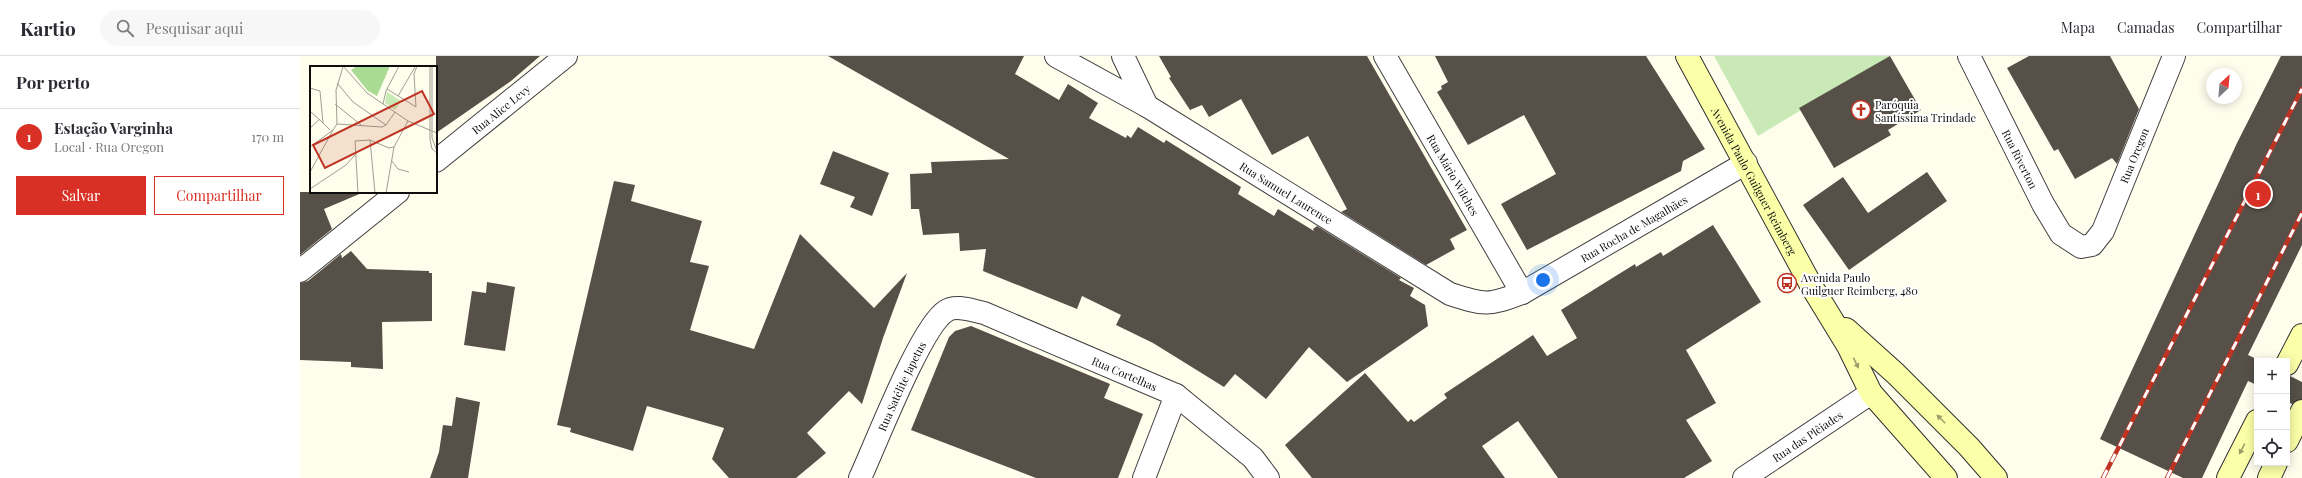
<!DOCTYPE html>
<html lang="pt">
<meta charset="utf-8">
<style>
:root{--surface:#fff;--page:#f7f7f7;--text:#2b2b33;--muted:#7c7c81;--line:#e1e1e2;--accent:#d93025}
body{margin:0;font-family:"Playfair Display",serif;background:var(--page);color:var(--text)}
.controls{position:absolute;right:12px;bottom:12px;display:grid;overflow:hidden;border-radius:0px;box-shadow:0 2px 10px #0003}
.controls button{width:36px;height:36px;display:grid;place-items:center;padding:0;border:0;border-bottom:1px solid var(--line);background:var(--surface);color:var(--text);font:20px sans-serif}
.compass{position:absolute;left:1906px;top:12px;width:36px;height:36px;border-radius:50%;background:var(--surface);box-shadow:0 2px 10px #0003;rotate:26deg}
.you{position:absolute;left:1243px;top:224px;width:14px;height:14px;margin:-10px;border:3px solid #fff;border-radius:50%;background:#1a73e8;box-shadow:0 0 0 6px #1a73e833}
.badge{display:grid;place-items:center;width:26px;height:26px;border-radius:50%;background:var(--accent);color:#fff;font-size:13px;font-weight:700}
.pin{position:absolute;translate:-50% -50%;border:2px solid #fff;box-shadow:0 1px 4px #0006}
.list{margin:0;padding:0;list-style:none}
h2{display:flex;justify-content:space-between;align-items:center;height:52px;margin:0;padding:0 16px;font-size:17px}
h2 small{font-size:13px;font-weight:400;color:var(--muted)}
.list li{display:grid;grid-template-columns:26px 1fr auto;gap:12px;align-items:center;box-sizing:border-box;height:56px;padding:0 16px;border-top:1px solid var(--line)}
.list b{display:block;font-size:15px;white-space:nowrap}
.list p{margin:0;font-size:13px;white-space:nowrap;color:var(--muted)}
.list em{font-size:13px;font-style:normal;color:var(--muted)}
.actions{display:flex;gap:8px;padding:12px 16px}
.actions a{flex:1;padding:9px 0;border:1px solid var(--accent);border-radius:0px;text-align:center;font-size:14px;color:var(--accent)}
.actions .main{background:var(--accent);color:#fff}
.icon{flex:none;width:22px;height:22px;fill:none;stroke:currentColor;stroke-width:2;stroke-linecap:round;stroke-linejoin:round}
.map{position:relative;flex:none;width:2002px;height:422px;overflow:hidden}
header{display:flex;align-items:center;gap:24px;box-sizing:border-box;height:56px;padding:0 20px;background:var(--surface);border-bottom:1px solid var(--line)}
header strong{font-size:19px}
nav{display:flex;gap:22px;margin-inline-start:auto;font-size:14px}
.search{width:280px;height:36px;background:var(--page);display:flex;align-items:center;gap:10px;box-sizing:border-box;padding:0 14px;border-radius:22px;color:var(--muted);font-size:15px}
main{display:flex}
aside{flex:1;background:var(--surface)}
.map>svg:first-child{display:block}
</style>
<header>
<strong>Kartio</strong>
<div class="search"><svg class="icon" aria-label="search" viewBox="0 0 24 24"><circle cx="10" cy="10" r="6"/><path d="M15 15l6 6"/></svg>Pesquisar aqui</div>
<nav><a>Mapa</a><a>Camadas</a><a>Compartilhar</a></nav>
</header>
<main>
<aside>
<h2>Por perto<small></small></h2>
<ul class="list">
<li><span class="badge">1</span><div><b>Estação Varginha</b><p>Local · Rua Oregon</p></div><em>170 m</em></li>
</ul>
<div class="actions"><a class="main">Salvar</a><a>Compartilhar</a></div>
</aside>
<div class="map">
<svg width="2002" height="422" viewBox="0 0 2002 422">
<rect width="100%" height="100%" fill="#fffeed"/>
<polygon fill="#c9eab6" points="1414,0 1590,0 1458,80"/>
<g fill="#565049">
<polygon points="136,0 240,0 211,25 136,77"/>
<polygon points="528,0 724,0 715,18 759,44 768,28 798,47 789,62 826,82 827,79 831,82 838,71 864,87 866,84 941,131 938,138 974,160 978,153 1014,175 1013,173 1017,170 1101,222 1099,224 1114,232 1110,240 1125,249 1128,270 1047,326 1009,291 966,343 935,318 924,331 853,287 816,269 821,259 782,240 777,253 683,215 686,193 660,195 659,177 623,179 619,153 611,153 610,118 632,117 631,106 709,103"/>
<polygon points="859,0 1067,0 1167,174 1150,183 1155,193 1126,209 1041,156 1047,153 1008,80 972,99 941,43 909,61 902,49 890,54 869,22 871,21"/>
<polygon points="1135,0 1346,0 1405,93 1383,105 1381,115 1227,194 1201,148 1256,118 1224,59 1168,89 1137,36 1142,33 1141,30 1148,26"/>
<polygon points="1590,0 1621,54 1588,74 1591,79 1534,112 1499,52"/>
<polygon points="1729,0 1810,0 1839,53 1817,108 1812,102 1775,123 1758,93 1754,95 1707,12"/>
<polygon points="1981,0 2002,0 2002,189 1948,299 1961,305 1957,305 1957,329 1948,325 1902,422 1883,422 1800,383 1937,87"/>
<polygon points="533,95 589,117 572,160 550,151 555,141 520,128"/>
<polygon points="1627,116 1647,145 1549,214 1503,149 1543,121 1568,157"/>
<polygon points="314,125 335,129 331,145 402,165 390,206 409,210 390,274 454,293 500,178 574,252 607,217 583,282 562,348 549,335 507,377 526,397 496,422 429,422 412,403 424,372 347,350 333,395 270,376 271,372 257,369"/>
<polygon points="0,136 64,136 24,153 32,173 0,199"/>
<polygon points="1413,169 1461,246 1386,294 1416,347 1386,364 1412,405 1384,422 1258,422 1218,365 1182,390 1205,422 1012,422 985,389 1065,317 1108,366 1111,363 1114,366 1147,342 1144,338 1233,279 1247,300 1277,282 1261,254 1335,208 1336,211 1361,196 1363,200"/>
<polygon points="51,195 67,213 129,215 129,217 132,217 132,265 82,266 83,313 51,311 51,306 0,304 0,227 8,225 41,198 42,202"/>
<polygon points="187,226 215,231 205,295 164,289 172,235 186,237"/>
<polygon points="671,270 810,328 804,342 843,358 818,422 736,422 611,374 649,281 655,275"/>
<polygon points="1987,320 1990,320 2002,326 2002,343 1992,348 1987,345"/>
<polygon points="156,341 180,346 168,422 130,422 139,396 143,369 152,370"/>
</g>
<g fill="none" stroke-linecap="round" stroke-linejoin="round">
<g stroke="#404040" stroke-width="24">
<g id="street">
<path id="s1" d="M756 0 847 50 1150 238C1184 249 1188 250 1222 237L1446 107"/>
<polyline points="823,0 847,50"/>
<path id="s2" d="M1085 0 1222 237"/>
<path id="s3" d="M1669 0 1743 148 1761 178 1781 191 1792 189 1803 175 1874 0"/>
<path id="s4" d="M136 105 266 0"/>
<polyline points="0,215 98,136"/>
<path id="s5" d="M560 422C575 390 621 270 646 255 656 248 673 255 684 257L876 339 953 402 968 422"/>
<polyline points="844,422 876,339"/>
<path id="s6" d="M1444 422 1571 337"/>
</g>
</g>
<g stroke="#2f2f2f" stroke-width="24">
<g id="secondary">
<path id="s7" d="M1387 0 1512 231 1548 290 1571 337 1646 422"/>
<polyline points="1546,273 1596,318 1669,391 1696,422"/>
<polyline points="1987,308 2002,279"/>
<polyline points="1987,385 2002,355"/>
<polyline points="1928,422 1957,365"/>
<polyline points="1969,422 1976,407"/>
</g>
</g>
<use href="#street" stroke="#fff" stroke-width="22"/>
<use href="#secondary" stroke="#fbffa8" stroke-width="22"/>
<g stroke="#bf3323" stroke-width="4.5">
<g id="rail">
<polyline points="1803,422 2002,33"/>
<polyline points="1867,422 2002,157"/>
</g>
</g>
<use href="#rail" stroke="#fff" stroke-width="3" stroke-dasharray="9" stroke-linecap="butt"/>
</g>
<defs><path id="oneway-solid" d="M-6-.8H1V-3.2L6.5 0L1 3.2V.8H-6Z"/></defs>
<g fill="#9c9e6a">
<use href="#oneway-solid" transform="translate(1556 307) rotate(64)"/>
<use href="#oneway-solid" transform="translate(1641 363) rotate(-135)"/>
<use href="#oneway-solid" transform="translate(1942 393) rotate(117)"/>
</g>
<defs>
<g id="church-ring" transform="scale(1)"><circle r="9.5" fill="#fff" stroke="#bf3323" stroke-width="1.5"/><path d="M-1.2-6h2.4v3.5h3.3v2.4h-3.3V6h-2.4V-.1h-3.3v-2.4h3.3Z" fill="#bf3323"/></g>
<g id="bus-ring" transform="scale(1)"><circle r="9.5" fill="#fff" stroke="#bf3323" stroke-width="1.5"/><path d="M-5-6H5V4H4V6H2V4H-2V6H-4V4H-5ZM-3.5-4V0h7V-4ZM-3.5 1.2v1.5H-2V1.2ZM2 1.2v1.5H3.5V1.2Z" fill="#bf3323"/></g>
</defs>
<g fill-rule="evenodd">
<use href="#church-ring" x="1561" y="54"/>
<use href="#bus-ring" x="1487" y="227"/>
</g>
<g text-anchor="middle" dominant-baseline="central" stroke-width="4" stroke-linejoin="round" paint-order="stroke">
<g font-size="11" fill="#0d0d0d" stroke="#fff" text-anchor="start">
<text x="1575" y="48">Paróquia<tspan x="1575" dy="13">Santíssima Trindade</tspan></text>
<text x="1501" y="221">Avenida Paulo<tspan x="1501" dy="13">Guilguer Reimberg, 480</tspan></text>
</g>
<g font-size="11" fill="#0d0d0d" stroke="#fff">
<text stroke="none"><textPath href="#s4" startOffset="83">Rua Alice Levy</textPath></text>
<text stroke="none"><textPath href="#s3" startOffset="335">Rua Oregon</textPath></text>
<text stroke="none"><textPath href="#s3" startOffset="115">Rua Riverton</textPath></text>
<text stroke="none"><textPath href="#s2" startOffset="137">Rua Mário Wilches</textPath></text>
<text stroke="none"><textPath href="#s7" startOffset="142">Avenida Paulo Guilguer Reimberg</textPath></text>
<text stroke="none"><textPath href="#s1" startOffset="268">Rua Samuel Laurence</textPath></text>
<text stroke="none"><textPath href="#s1" startOffset="664">Rua Rocha de Magalhães</textPath></text>
<text stroke="none"><textPath href="#s5" startOffset="381">Rua Cortelhas</textPath></text>
<text stroke="none"><textPath href="#s5" startOffset="101">Rua Satélite Japetus</textPath></text>
<text stroke="none"><textPath href="#s6" startOffset="76">Rua das Plêiades</textPath></text>
</g>
</g>
<g transform="translate(10 10)">
<rect width="127" height="127" fill="#fffeed"/>
<path d="M77 26 91 35 85 44 75 37Z" fill="#c9eab6"/>
<path d="M47 0H80L67 30 58 25 41 4Z" fill="#aadb95"/>
<path fill="none" stroke="#9e9e93" stroke-width="1" d="M33 0 57 27 98 55 127 67M120 0V73L122 83 127 87M122 0V72L127 85M27 17 43 36 76 59M0 22 10 25 13 57 20 64M77 23 106 41 104 8 107 0M88 30 105 1M25 38 51 59M73 38 76 25 89 0M0 45 13 57M27 58 72 61 76 59M76 59 85 46M0 62 10 53M60 74 65 127M0 81 23 64 27 58 26 24 33 1M82 95 88 103 99 106M0 106 23 64M0 123 36 99 45 89M48 127 45 75 60 74 79 82 84 81M76 127 84 81 98 55"/>
<path fill="#bf3323" fill-opacity="0.15" stroke="#bf3323" stroke-width="2" d="M112 25 124 48 15 102 3 79Z"/>
<rect width="127" height="127" fill="none" stroke="#0d0d0d" stroke-width="2"/>
</g>
</svg>
<div class="controls">
<button>+</button>
<button>−</button>
<button><svg class="icon" aria-label="locate" viewBox="0 0 24 24"><circle cx="12" cy="12" r="6"/><path d="M12 2v4M12 18v4M2 12h4M18 12h4"/></svg></button>
</div>
<svg class="compass" viewBox="-18 -18 36 36"><path d="M0-13l5 13h-10z" fill="#e53935"/><path d="M0 13l5-13h-10z" fill="#7c7c81"/></svg>
<div class="you"></div>
<div class="pin badge" style="left:1958px;top:138px">1</div>
</div>
</main>
